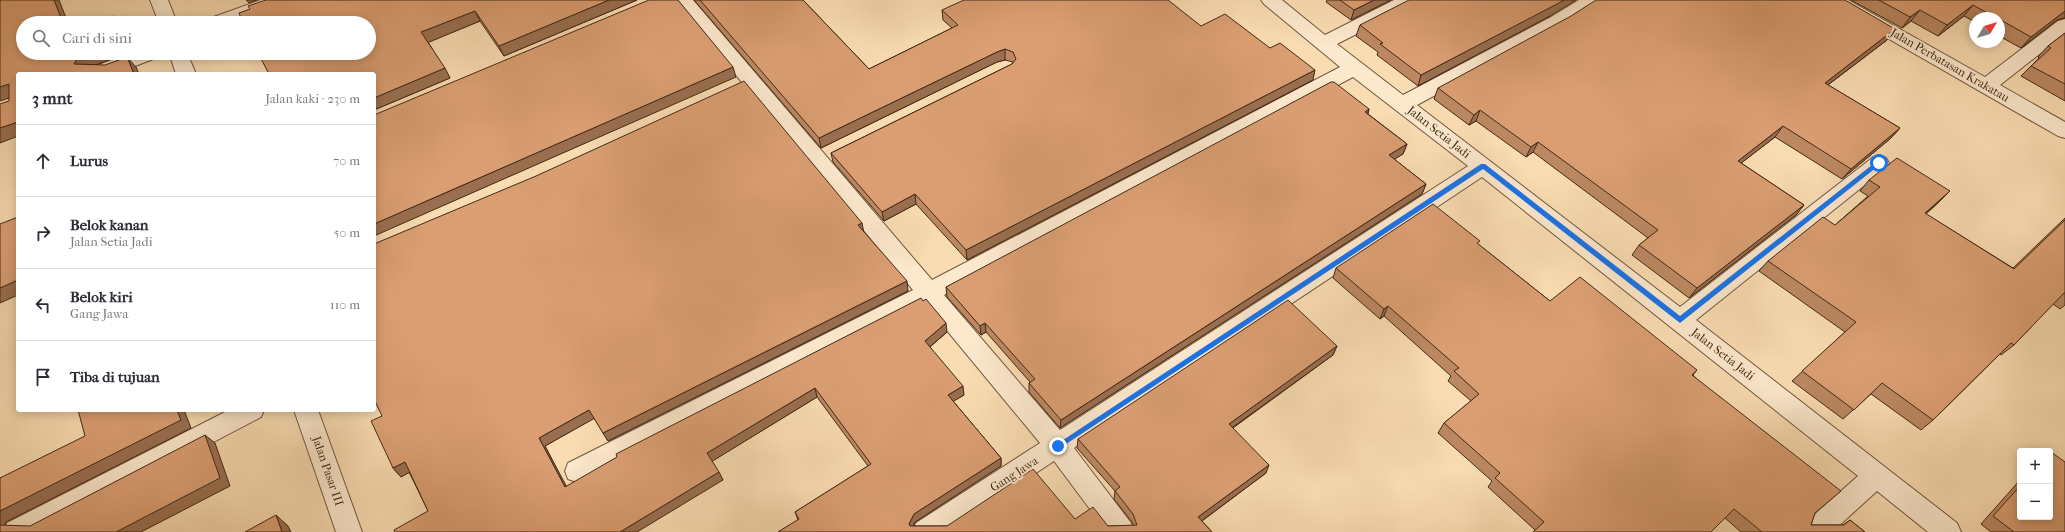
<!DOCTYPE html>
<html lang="id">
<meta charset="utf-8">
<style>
:root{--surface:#fff;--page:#f7f7f7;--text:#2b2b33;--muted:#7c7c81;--line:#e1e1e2}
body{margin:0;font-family:"IM FELL French Canon",serif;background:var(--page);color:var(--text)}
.controls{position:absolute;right:12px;bottom:12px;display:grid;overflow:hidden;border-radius:4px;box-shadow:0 2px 10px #0003}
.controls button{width:36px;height:36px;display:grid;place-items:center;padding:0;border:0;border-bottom:1px solid var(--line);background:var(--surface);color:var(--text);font:20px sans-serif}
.compass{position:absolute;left:1969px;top:12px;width:36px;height:36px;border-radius:50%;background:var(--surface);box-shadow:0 2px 10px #0003;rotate:52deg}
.stop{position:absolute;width:12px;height:12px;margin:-9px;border:3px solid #1a73e8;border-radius:50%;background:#fff}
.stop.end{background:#1a73e8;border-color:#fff;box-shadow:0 1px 4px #0008}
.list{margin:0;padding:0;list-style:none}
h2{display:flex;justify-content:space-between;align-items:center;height:52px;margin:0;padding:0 16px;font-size:17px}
h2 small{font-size:13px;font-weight:400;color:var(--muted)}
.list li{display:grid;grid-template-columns:26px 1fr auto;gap:12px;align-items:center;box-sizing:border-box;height:72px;padding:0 16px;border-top:1px solid var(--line)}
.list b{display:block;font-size:15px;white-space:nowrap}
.list p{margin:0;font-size:13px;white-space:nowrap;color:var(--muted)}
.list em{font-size:13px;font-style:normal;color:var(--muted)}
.icon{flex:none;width:22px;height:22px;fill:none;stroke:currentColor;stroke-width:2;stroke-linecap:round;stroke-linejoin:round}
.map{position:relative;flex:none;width:2065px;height:532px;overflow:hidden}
.search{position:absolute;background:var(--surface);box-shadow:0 2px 10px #0003;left:16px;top:16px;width:360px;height:44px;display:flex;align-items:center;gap:10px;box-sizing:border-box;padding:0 14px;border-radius:22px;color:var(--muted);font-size:15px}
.panel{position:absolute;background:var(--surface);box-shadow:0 2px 10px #0003;left:16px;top:72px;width:360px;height:340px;border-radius:4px}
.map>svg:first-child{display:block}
</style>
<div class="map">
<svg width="2065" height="532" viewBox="0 0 2065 532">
<rect width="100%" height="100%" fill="#fadcb2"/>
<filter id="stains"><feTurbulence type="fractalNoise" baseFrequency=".005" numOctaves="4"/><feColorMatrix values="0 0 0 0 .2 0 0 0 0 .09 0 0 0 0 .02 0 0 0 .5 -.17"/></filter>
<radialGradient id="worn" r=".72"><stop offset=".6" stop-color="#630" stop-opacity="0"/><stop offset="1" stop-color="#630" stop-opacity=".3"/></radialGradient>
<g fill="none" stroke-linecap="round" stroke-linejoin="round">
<g stroke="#71563d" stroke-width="2">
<g id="minor">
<polygon points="150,0 168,0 177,23 159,23"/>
<polygon points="261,0 288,0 285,4 234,23 206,23 208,19"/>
<path d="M674 0H693L932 280 1340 67 1264 4 1261 0H1282L1325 35 1394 0H1418L1415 4 1337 44 1403 95 1551 17 1579 0H1601L1598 4 1565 25 1417 105 1680 307 1872 158 1879 155 1886 158 1889 163 1886 168 1696 320 1957 523 1961 532H1928L1877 491 1832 532H1801L1805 523 1858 476 1482 177 1074 448 1131 523 1135 532H1107L1054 461 947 532H912L916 523 1040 443 925 304 586 479 577 482 568 479 565 471 568 463 913 290ZM1353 77 1468 166 1060 430 944 295Z"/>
<polygon points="1825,0 1848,0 1985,77 2058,21 2065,19 2065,34 2000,85 2065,122 2065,138 2058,136 1828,4"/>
<polygon points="130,53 158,53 156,58 114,74 85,74 88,69"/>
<polygon points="169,53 187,53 196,74 176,74"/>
<polygon points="229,410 264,410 261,417 42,532 3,532 7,523"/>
<polygon points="294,410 318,410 362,532 336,532"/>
</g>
</g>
<use href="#minor" fill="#fce8cd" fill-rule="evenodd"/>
</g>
<g fill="#bb8862" stroke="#432916">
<polygon points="266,0 637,0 504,56 480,21 428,42 450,78 374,110 374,74 250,9"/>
<polygon points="694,0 803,0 869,69 952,28 943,20 942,10 1201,26 1270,48 1313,80 967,260 916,204 884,221 833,162 831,153 1012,64 1013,62 1005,60 997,62 821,148"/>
<polygon points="1327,0 1391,0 1351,20 1326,2"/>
<polygon points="1851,0 2065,0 2065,18 2057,20 2021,48 1999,36 1999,18 1975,18 1975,22 1964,16 1938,36 1911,21 1902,28"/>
<polygon points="1550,16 1418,86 1377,55 1378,52 1356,36 1360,25"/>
<polygon points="2065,33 2065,101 2021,76 2039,58 2038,57 2048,46"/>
<polygon points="1887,40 1828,85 1900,128 1891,138 1842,179 1775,137 1741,163 1804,205 1796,215 1689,298 1632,255 1639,245 1648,238 1533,152 1526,157 1476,121 1469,125 1434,99 1438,88"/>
<polygon points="1369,109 1368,114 1407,144 1403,154 1394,159 1426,184 1422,194 1060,428 1029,392 1029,383 1030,382 986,332 981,335 947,297 946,287"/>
<polygon points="1869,180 1939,202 1926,214 2013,268 2065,218 2065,305 2060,309 2053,304 2014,345 2001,355 2000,354 1933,420 1921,430 1871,394 1843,419 1792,381 1845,332 1759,271 1768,261 1835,225 1868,196 1860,191"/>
<polygon points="863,231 908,291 608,441 594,418 545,446 566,487 947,332 930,347 964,395 953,401 1001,458 1001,466 915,522 913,526 947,526 1075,519 1108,526 1133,526 1132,522 1114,499 1115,491 1077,448 1078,439 1337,346 1333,355 1233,428 1266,473 1202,521 1212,532 778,532 798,520 795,512 868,466 817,397 712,461 723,480 428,511 409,472 401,477 393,468 382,416"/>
<polygon points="1478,244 1550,301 1697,370 1693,375 1815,513 1811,525 1843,525 1850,520 1865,532 1741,532 1725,518 1535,530 1488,487 1492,481 1438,433 1444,423 1471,401 1448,381 1451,376 1384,316 1380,319 1333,278 1336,268"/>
<polygon points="2020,480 2020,517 2065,532 1991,532 1981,524"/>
</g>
<g fill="#996f50" stroke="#432916">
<polygon points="54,0 59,0 68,23 63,23"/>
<polygon points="246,0 257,0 249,3"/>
<polygon points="609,0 637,0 504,56 499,46"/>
<polygon points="1374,0 1391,0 1351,20 1354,10"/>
<polygon points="1564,0 1576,0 1550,16 1418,86 1421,75"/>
<polygon points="1973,5 1964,16 1938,36 1947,25"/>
<polygon points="1920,10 1911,21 1902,28 1910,17"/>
<polygon points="475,11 480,21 427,43 421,32"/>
<polygon points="2065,11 2065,18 2057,20 2021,48 2031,37"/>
<polygon points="114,16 119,23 116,23"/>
<polygon points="1895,29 1887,40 1817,93 1825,83"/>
<polygon points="1005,49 1005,60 997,62 821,148 819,138 997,52"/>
<polygon points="90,53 129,53 87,68 74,64 78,57"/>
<polygon points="127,57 136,67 139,74 134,74"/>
<polygon points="733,67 736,77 374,236 374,224"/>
<polygon points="445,68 450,78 374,110 374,98"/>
<polygon points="1315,70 1313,80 967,260 966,250"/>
<polygon points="9,84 18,95 0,101 0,87"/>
<polygon points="1369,109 1366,119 1365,112"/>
<polygon points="1480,110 1476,121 1469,125 1474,115"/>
<polygon points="18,122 18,136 0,143 0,128"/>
<polygon points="1783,126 1775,137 1731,171 1738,161"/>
<polygon points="1900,128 1891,138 1842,179 1851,169"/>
<polygon points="1538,142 1533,152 1526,157 1531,147"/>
<polygon points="1407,144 1403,154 1385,165 1389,155"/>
<polygon points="1426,184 1422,194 1060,428 1061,420"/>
<polygon points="1950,191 1939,202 1914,224 1925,213"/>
<polygon points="915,194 916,204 884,221 882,212"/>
<polygon points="1804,205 1796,215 1689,298 1697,288"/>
<polygon points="862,223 864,233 858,225"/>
<polygon points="18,280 18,295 0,303 0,288"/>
<polygon points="907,281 908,291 608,441 603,433"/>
<polygon points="1388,306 1384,316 1380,319 1384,309"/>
<polygon points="946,323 947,332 926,350 925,341"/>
<polygon points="985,323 986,332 981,335 980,326"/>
<polygon points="1337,346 1333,355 1226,432 1229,424"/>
<polygon points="963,386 964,395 949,404 948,395"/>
<polygon points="815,388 817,397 711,462 707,453"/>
<polygon points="177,410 184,410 191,428 6,522 2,532 0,531 0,511"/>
<polygon points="589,410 595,418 545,446 571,495 565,487 539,438"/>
<polygon points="205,435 215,443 230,486 141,532 116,532"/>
<polygon points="1001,458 1001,466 915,522 911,531 909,524 914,514"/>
<polygon points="405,462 412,471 401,477 393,468"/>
<polygon points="1269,465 1266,473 1196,525 1198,517"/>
<polygon points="719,472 723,480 637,532 620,532"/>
<polygon points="276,515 288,526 291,532 282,532"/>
</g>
<g fill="#da9e72" stroke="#432916">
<polygon points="0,0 54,0 63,23 23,23 23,53 90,53 78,57 74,64 105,65 127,57 134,74 18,74 18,122 0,128 0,104 9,101 9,84 0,87"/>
<polygon points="266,0 609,0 499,46 475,11 421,32 445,68 374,98 374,74 269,74 258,53 369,53 369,23 243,23 239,13 250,9 248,6"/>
<polygon points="649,0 678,0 733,67 374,224 374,115"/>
<polygon points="700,0 803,0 869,69 958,25 942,10 964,0 1168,0 1201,26 1225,14 1270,48 1280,43 1315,70 966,250 915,194 882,212 831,153 1012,64 1016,59 1013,52 1005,49 997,52 819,138"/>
<polygon points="1340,0 1374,0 1354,10"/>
<polygon points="1409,0 1564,0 1555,5 1421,75 1380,44 1383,43 1360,25"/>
<polygon points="1596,0 1845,0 1895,29 1825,83 1900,128 1851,169 1783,126 1738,161 1804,205 1697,288 1639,245 1658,230 1538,142 1531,147 1480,110 1474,115 1438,88 1571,16"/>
<polygon points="1879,0 2065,0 2065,11 2031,37 1999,19 1999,18 1996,18 1973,5 1947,25 1920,10 1910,17"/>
<polygon points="114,16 116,23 95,23"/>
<polygon points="2065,33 2065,84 2031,66 2051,48 2048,46"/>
<polygon points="744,81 862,223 858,225 907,281 603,433 589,410 539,438 565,487 617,457 616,454 921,298 923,301 926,299 946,323 925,341 963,386 948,395 1001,458 914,514 909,524 910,526 947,526 1033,469 1075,519 1093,507 1108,526 1137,525 1133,514 1115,491 1120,487 1078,439 1288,300 1337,346 1229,424 1269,465 1198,517 1212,532 778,532 799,519 795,512 871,464 815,388 707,453 719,472 620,532 395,532 394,530 428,511 405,462 393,468 371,421 382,416 374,399 374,244 536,176"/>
<polygon points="1331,82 1334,82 1369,109 1365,112 1407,144 1389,155 1426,184 1061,420 1029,383 1035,379 985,323 980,326 946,287"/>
<polygon points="1897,158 1950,191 1925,213 2014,269 2065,220 2065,293 2064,293 2014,345 2011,343 1933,420 1882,383 1854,410 1802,371 1856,322 1768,261 1823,217 1835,225 1880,187 1869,180"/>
<polygon points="1433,204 1480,241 1477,243 1550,301 1580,277 1697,370 1692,375 1841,491 1815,513 1811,525 1844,525 1850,520 1865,532 1762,532 1734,509 1711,532 1533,532 1544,522 1495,478 1500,473 1444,423 1479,394 1454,371 1459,368 1388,306 1384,309 1336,268"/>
<polygon points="18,217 18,280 0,288 0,224"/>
<polygon points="78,410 177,410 181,420 0,511 0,478 85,436"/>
<polygon points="205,435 220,478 116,532 0,532 0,525 30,526"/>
<polygon points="2051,452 2065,462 2065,532 2014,532 1993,516 2020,486 2020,517 2050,517 2050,453"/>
<polygon points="276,515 282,532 245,532"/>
</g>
<polygon fill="#1a73e8" points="1877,161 1882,163 1680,323 1483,169 1060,448 1055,448 1054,446 1481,164 1485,164 1680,316"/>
<g text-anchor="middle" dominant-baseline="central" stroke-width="4" stroke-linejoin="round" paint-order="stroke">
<g font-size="12" fill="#432916" stroke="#fce8cd">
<text transform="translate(1950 65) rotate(30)">Jalan Perbatasan Krakatau</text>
<text transform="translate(1439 132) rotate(38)">Jalan Setia Jadi</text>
<text transform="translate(1723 354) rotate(38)">Jalan Setia Jadi</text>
<text transform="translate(328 471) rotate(71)">Jalan Pasar III</text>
<text transform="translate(1014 474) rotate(-33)">Gang Jawa</text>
</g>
</g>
<rect width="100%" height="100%" filter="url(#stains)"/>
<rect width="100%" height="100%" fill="url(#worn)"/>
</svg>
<div class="controls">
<button>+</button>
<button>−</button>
</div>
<svg class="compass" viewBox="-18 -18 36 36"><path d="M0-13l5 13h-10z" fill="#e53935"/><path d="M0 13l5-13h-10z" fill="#7c7c81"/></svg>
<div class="stop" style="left:1879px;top:163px"></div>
<div class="stop end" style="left:1058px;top:446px"></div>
<div class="search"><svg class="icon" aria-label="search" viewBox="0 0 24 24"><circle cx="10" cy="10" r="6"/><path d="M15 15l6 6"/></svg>Cari di sini</div>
<section class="panel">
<h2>3 mnt<small>Jalan kaki · 230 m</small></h2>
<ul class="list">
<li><svg class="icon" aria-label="ahead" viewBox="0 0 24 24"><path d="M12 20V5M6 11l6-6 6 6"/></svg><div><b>Lurus</b></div><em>70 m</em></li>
<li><svg class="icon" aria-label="right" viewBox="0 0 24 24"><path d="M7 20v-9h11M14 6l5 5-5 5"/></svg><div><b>Belok kanan</b><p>Jalan Setia Jadi</p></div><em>50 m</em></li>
<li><svg class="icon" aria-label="left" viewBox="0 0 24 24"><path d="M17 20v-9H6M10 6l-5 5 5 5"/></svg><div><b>Belok kiri</b><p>Gang Jawa</p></div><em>110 m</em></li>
<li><svg class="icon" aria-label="arrive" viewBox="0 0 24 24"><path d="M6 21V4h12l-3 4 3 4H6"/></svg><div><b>Tiba di tujuan</b></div></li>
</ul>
</section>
</div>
